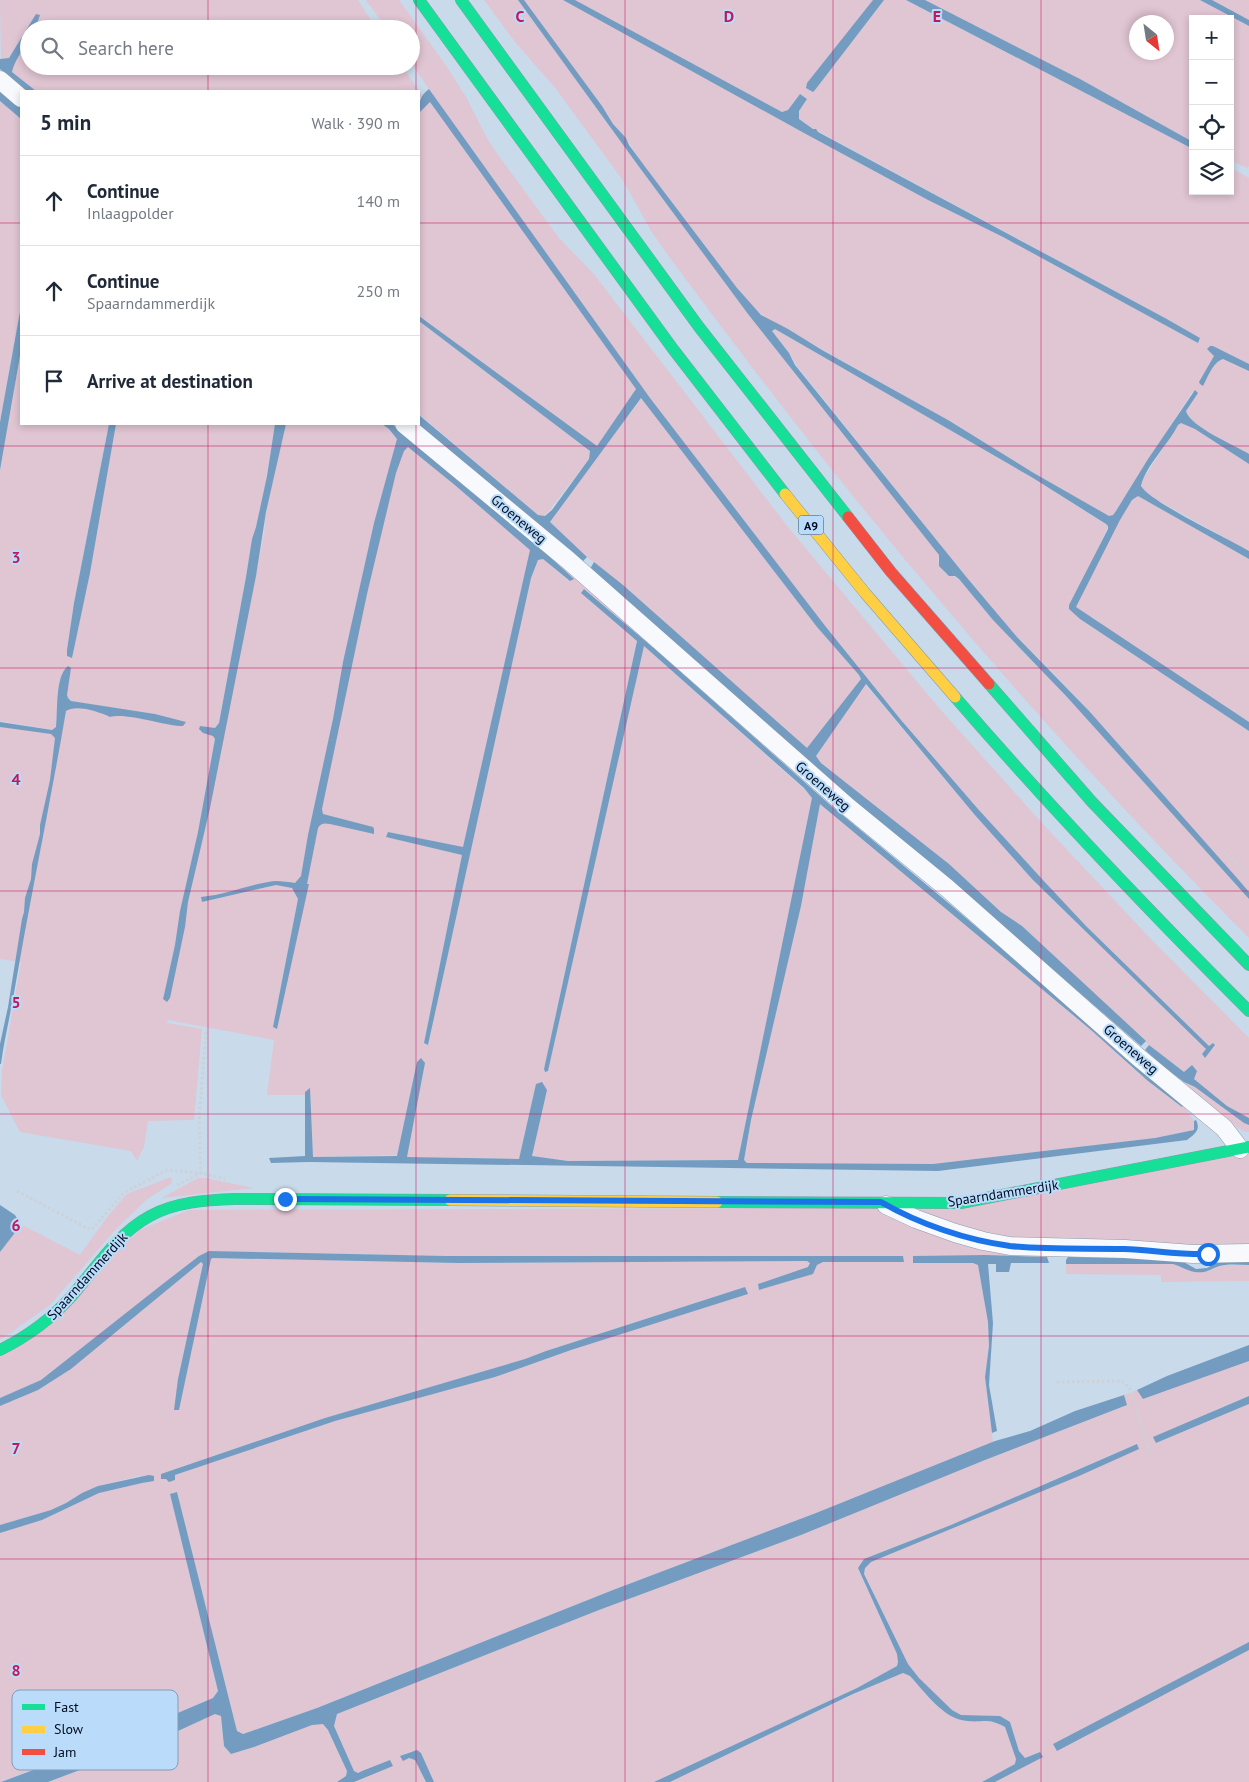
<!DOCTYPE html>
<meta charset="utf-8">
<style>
:root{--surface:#fff;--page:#f6f6f7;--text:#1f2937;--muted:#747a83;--line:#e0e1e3}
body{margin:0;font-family:"PT Sans",sans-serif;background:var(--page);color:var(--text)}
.controls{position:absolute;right:15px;top:15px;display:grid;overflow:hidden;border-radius:0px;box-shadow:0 2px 8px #0003}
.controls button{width:45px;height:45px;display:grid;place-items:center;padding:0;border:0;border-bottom:1px solid var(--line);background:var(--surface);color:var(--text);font:25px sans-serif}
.compass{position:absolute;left:1129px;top:15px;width:45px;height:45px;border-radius:50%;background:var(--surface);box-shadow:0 2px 8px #0003;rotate:150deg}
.stop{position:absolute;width:15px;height:15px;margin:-11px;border:4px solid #1a73e8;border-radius:50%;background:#fff}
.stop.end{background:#1a73e8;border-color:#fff;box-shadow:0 1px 5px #0008}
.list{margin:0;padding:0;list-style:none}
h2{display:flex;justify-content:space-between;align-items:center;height:65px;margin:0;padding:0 20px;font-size:21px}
h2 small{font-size:16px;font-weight:400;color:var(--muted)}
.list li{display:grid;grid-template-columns:32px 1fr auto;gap:15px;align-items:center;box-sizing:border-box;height:90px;padding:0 20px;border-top:1px solid var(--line)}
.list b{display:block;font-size:19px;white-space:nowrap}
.list p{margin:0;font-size:16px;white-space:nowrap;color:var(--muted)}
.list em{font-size:16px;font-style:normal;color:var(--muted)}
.icon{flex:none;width:28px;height:28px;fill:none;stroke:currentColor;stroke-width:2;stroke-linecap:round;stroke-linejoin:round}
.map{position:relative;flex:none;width:1249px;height:1782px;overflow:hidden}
.search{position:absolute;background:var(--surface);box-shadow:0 2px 8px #0003;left:20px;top:20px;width:400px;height:55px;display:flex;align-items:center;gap:12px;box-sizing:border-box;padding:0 18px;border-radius:28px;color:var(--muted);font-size:19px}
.panel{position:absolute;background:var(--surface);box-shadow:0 2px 8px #0003;left:20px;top:90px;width:400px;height:335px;border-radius:0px}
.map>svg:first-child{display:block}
</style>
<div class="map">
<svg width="1249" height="1782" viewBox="0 0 1249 1782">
<rect width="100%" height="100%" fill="#c9daeb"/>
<g fill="#e0c5d2" fill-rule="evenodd">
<polygon points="0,0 358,0 377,29 35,29 36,15 9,58 1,60"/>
<polygon points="366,0 399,0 447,67 466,97 488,140 501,159 559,238 593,273 788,527 939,708 1041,822 1147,935 1249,1038 1249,1118 1227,1106 1194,1079 1192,1065 1184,1072 1149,1045 1022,926 1001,912 949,864 821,763 816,756 865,684 974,814 1032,879 1206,1049 1202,1054 1204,1058 1215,1046 1213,1043 1209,1046 1086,926 1042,879 978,809 901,720 826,627 650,398 429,89 411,63 411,29 387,29"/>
<path d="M484 0H518L637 164 748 314 939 555 938 561 945 573 959 579 993 620 1067 697 1249 899V938C1100 789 960 630 828 465 774 397 722 328 670 258L651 231 624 182 556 89 515 42Z"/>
<path d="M524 0H563L578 7 804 133 928 200 1003 237 1198 343 1200 338 1165 318 814 129 799 119V111L807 99 800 94 798 96 788 110 782 112 575 0H873L806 85 815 90 884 0H906L1193 149V191H1230V167L1249 178V364L1213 346H1210L1208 348 1214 356 1209 366 1203 386C1208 377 1213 362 1223 359L1249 371V454C1236 446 1189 426 1186 411L1198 393 1192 392 1116 511 1113 515 1109 516 1032 472 948 420 768 319 755 309 737 288 639 159 626 138 613 124 602 106Z"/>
<path d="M925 0H1200L1249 26V166L1247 168 1230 160V19H1193V142L1080 79ZM1136 22H1166V52H1136Z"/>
<polygon points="1212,0 1249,0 1249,20"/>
<polygon points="29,40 29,66 402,66 422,95 419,101 419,91 36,91 12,72 14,64"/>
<polygon points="0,101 21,119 21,306 0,422"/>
<polygon points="430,102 636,389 597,446 419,316 419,113"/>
<polygon points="419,321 590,451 589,459 545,516 538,515 419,414"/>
<polygon points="775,329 1033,478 1108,526 1091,564 1069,605 1080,619 1249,731 1249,892 1109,733 1059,679 1017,637 968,579 797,366 789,353 772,331"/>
<path d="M21 350V424H109L74 603 67 650 72 658 90 573 116 424H275L267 476 256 527 252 539 246 577 219 723 215 728 210 729 224 734 264 534 266 512 285 424H394L500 509 728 712 764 746 656 650 585 589 581 592 637 640 544 1069 545 1072 548 1071 644 646 804 789 813 798 738 1160 568 1161 532 1156 547 1090 536 1084 519 1159 407 1157 425 1063 400 1155 313 1157 310 1089 305 1092V1095H267L274 1040 168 1020 167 1023 202 1029 194 1120 148 1121 144 1147 137 1161 131 1151 20 1132 1 1095 2 1071 21 962 0 959V725L62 733 67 703 185 723 155 714 73 702 68 698 60 678 56 727 52 730 0 721V470ZM538 546 569 581 543 559 538 560 531 578 428 1045 424 1043 462 855 387 837 388 832 463 848 528 566ZM277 881 309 885 273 1027 298 899 292 888 276 885 202 902 201 897 216 896 251 886Z"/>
<polygon points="641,398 817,627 859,675 861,679 807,749 623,585 587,557 550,522"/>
<polygon points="1181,423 1195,429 1249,464 1249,551 1159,501 1142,489 1142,481 1178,425"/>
<polygon points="1138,496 1249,559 1249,722 1106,628 1093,617 1090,618 1075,607 1120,520 1132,500"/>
<polygon points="820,803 1091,1030 1148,1081 1182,1107 1183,1105 1194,1121 1194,1130 1155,1138 933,1164 747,1163 744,1160 751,1120 801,906"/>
<polygon points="1184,1082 1195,1087 1244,1123 1249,1125 1249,1132 1243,1131 1191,1094"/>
<polygon points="1249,1154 1249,1249 1017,1243 904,1208"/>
<polygon points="171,1177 172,1183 146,1200 115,1230 50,1305 0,1340 0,1252 14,1234 24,1226 80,1255 108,1216 127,1194"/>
<polygon points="198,1178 205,1178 254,1188 162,1198"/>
<path d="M878 1208 1046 1255 1047 1257 985 1255 914 1256V1263H973L978 1265 988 1322 989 1346 985 1377 993 1442 990 1445 816 1513 613 1590 317 1708 243 1734 237 1731 177 1492 170 1494 218 1691 213 1698 114 1740 0 1782V1533L42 1520 99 1493 142 1483 154 1481 138 1476 98 1486 82 1493 66 1503 51 1510 0 1525V1406L38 1390 71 1369 201 1262 203 1264 178 1379 179 1409 211 1259 213 1258 458 1263 807 1261 810 1263 808 1267 758 1284 759 1290 785 1281 823 1262H904L903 1256H446L209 1251 41 1380 0 1398V1357L140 1230 189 1210ZM745 1287 747 1294 571 1350 495 1377 335 1421 175 1475 174 1480 169 1482 161 1474 325 1418 525 1359 546 1351Z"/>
<polygon points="1142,1263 1173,1264 1180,1266 1188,1270 1205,1272 1225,1265 1249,1265 1249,1281 1161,1282 1161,1275 1066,1274 1066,1264"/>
<polygon points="1249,1360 1249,1396 1217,1409 1156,1443 1249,1404 1249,1642 1054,1745 1057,1750 1249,1650 1249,1782 995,1782 1042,1757 1039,1752 1025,1758 1019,1751 1010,1722 983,1715 961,1715 952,1710 919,1678 908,1664 864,1574 865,1567 871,1562 968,1521 1136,1444 951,1525 864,1559 858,1569 897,1654 898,1662 897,1666 857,1688 654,1782 434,1782 421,1753 411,1751 400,1756 415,1760 426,1782 354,1782 392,1765 390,1760 362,1771 358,1773 354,1771 334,1726 337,1714 599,1610 801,1535 985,1460 1127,1405 1124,1395 1137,1390 1144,1399"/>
<path d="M903 1673 910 1676C925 1692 943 1719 967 1721 985 1723 987 1717 1005 1727L1016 1759 1015 1764 982 1782H670L854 1694Z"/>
<polygon points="215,1714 221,1716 224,1746 231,1754 254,1747 312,1724 323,1724 328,1730 347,1771 346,1776 337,1782 48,1782 154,1742"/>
</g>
<g fill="#749cc1">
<path d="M518 0H524L602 106 613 124 626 138 629 145 646 168 737 288 761 315 788 329 822 350 948 420 1032 472 1109 516 1113 515 1116 511 1148 459 1195 390 1198 393 1186 411C1189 426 1236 446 1249 454V464L1195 429 1181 423 1178 425C1168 445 1146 465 1141 486 1150 502 1229 539 1249 551V559L1138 496 1132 500 1120 520 1076 607 1249 722V731L1080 619 1069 609V605L1108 529V526L1106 524 1033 478 775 329 772 331 789 353 795 365 968 579 1017 637 1090 712 1237 878 1249 892V899L1067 697 993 620 959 579 955 576H949L939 566V555L748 314 637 164Z"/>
<polygon points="563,0 575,0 782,112 788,110 800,94 807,99 799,111 799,119 813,129 816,129 818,132 1165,318 1200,338 1198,343 1003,237 928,200 804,133"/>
<polygon points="873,0 884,0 815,90 813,92 806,88 807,83"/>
<polygon points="906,0 925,0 1080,79 1193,142 1193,149"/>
<polygon points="1200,0 1212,0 1249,20 1249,26"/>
<path d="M36 14 40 15 35 29H29C29 46 16 55 12 72L36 91H26L0 69V59L9 58Z"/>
<path d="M429 89 650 398 826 627 901 720 978 809 1042 879 1086 926 1209 1046 1213 1043 1215 1045 1205 1058 1202 1054 1206 1049 1032 879 974 814 866 684 816 756 821 763 949 864 1001 912 1022 926 1146 1041 1141 1046 954 884 856 805 590 569 594 562 623 585 807 748 861 679 859 675 817 627 641 398 550 522 587 557 581 563 413 424H419V415L538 515 545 516 552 510 589 459 590 451 419 321V316L597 446 636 389 430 102 419 113C419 101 420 96 429 89Z"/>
<polygon points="0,90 21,108 21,119 0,101"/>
<polygon points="21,306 21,350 0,470 0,422"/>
<path d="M1210 346H1213L1249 364V371L1223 359C1213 362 1208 377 1203 386L1200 384 1199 382 1214 356 1207 349Z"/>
<polygon points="109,424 116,424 90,573 72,658 67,656 67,650 74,603"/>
<polygon points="275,424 286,424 266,512 256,576 210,808 188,902 185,927 170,998 167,1002 163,999 164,995 175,945 180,911 198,832 215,739 213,736 203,733 199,729 200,726 215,728 219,723 246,577 252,539 256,527 267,476"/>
<path d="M382 424H392L538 546 574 579 570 581 543 559 538 560 531 578 428 1045 424 1043 462 855 386 837 388 832 463 847 530 550 456 486 408 447 404 451 396 473 367 594 322 809 323 814 373 827 374 829V834L330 824C324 823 321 823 318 828L307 884H309L277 1029 273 1027 298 899 292 888 276 885 202 902 201 897C227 895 250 884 275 881 282 881 289 882 295 883L301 876 308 835 333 719 343 662 374 523 397 439 389 429Z"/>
<path d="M584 589 656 650 828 803 952 906 1183 1105 1182 1107 1148 1081 1091 1030 820 804 801 906 751 1120 744 1160 747 1163 933 1164 1155 1138 1194 1130V1121L1196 1120C1201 1130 1195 1134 1187 1140L938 1171 309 1162 271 1163 269 1158 305 1156V1092L310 1088 313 1157 397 1156 417 1062 421 1058 425 1063 407 1157 519 1159 536 1084 542 1082 547 1090 532 1156 568 1161 738 1160 812 798 804 788 644 646 548 1071 545 1072 544 1069 637 641 581 593Z"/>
<path d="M68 666 71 668 67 695 68 698 71 701 155 714 186 722 183 726C165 726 126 712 110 717 100 712 76 704 66 711 50 805 30 899 14 993 10 1017 4 1040 1 1064H0V1044L8 1007 22 919 24 912 25 898 31 879 32 864 40 834V825L50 780 55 738 51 734 0 727V722L52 730 56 727C58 710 55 676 68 666Z"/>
<polygon points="1149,1045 1184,1072 1192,1065 1197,1071 1194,1079 1227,1106 1249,1118 1249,1125 1244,1123 1195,1087 1184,1082 1165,1068 1145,1050"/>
<polygon points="0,1205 15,1215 19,1222 14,1234 0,1252"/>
<polygon points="209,1251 446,1256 903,1256 904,1262 823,1262 817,1265 813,1274 759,1290 758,1284 808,1267 810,1263 807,1261 458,1263 213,1258 211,1259 179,1410 174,1410 178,1379 203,1264 201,1262 71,1369 38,1390 0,1406 0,1398 41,1380 164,1283 199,1256"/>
<polygon points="985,1255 1047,1257 1049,1263 1011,1263 1009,1272 996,1272 996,1264 988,1264 993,1323 989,1385 997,1431 992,1433 985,1377 989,1346 988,1322 978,1265 973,1263 913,1263 913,1256"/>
<path d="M1068 1257 1146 1258 1182 1261 1196 1269 1207 1268 1219 1261 1249 1260V1265C1241 1265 1233 1264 1225 1265 1213 1266 1209 1274 1195 1272 1187 1271 1181 1266 1173 1264H1066V1260Z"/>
<polygon points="745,1287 748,1294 571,1350 495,1377 335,1421 175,1475 175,1480 169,1482 166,1479 161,1479 161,1474 325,1418 525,1359 546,1351"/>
<polygon points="1249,1345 1249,1361 1143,1399 1137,1390 1167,1376"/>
<polygon points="1124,1395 1127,1405 985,1460 801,1535 599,1610 337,1714 334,1726 354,1771 358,1773 362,1771 390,1760 393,1766 354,1782 337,1782 346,1776 347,1771 328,1730 323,1724 312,1725 254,1747 231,1754 224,1746 221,1716 215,1714 154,1742 48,1782 1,1782 114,1740 213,1698 218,1691 170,1494 177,1492 237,1731 243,1734 317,1708 613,1590 816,1513 995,1441 1030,1431 1075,1411"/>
<polygon points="1249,1396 1249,1404 1156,1443 1153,1437"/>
<path d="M1137 1444 1139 1449 1079 1476 871 1562 865 1568 864 1574 908 1664 919 1678 952 1710 961 1715 1000 1716 1010 1722 1019 1751 1025 1758 1040 1752 1043 1757 995 1782H982L1015 1764 1016 1759 1005 1727C987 1717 984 1723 967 1721 943 1719 925 1692 910 1676L903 1673 853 1694 670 1782H654L857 1688 897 1666 898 1662 897 1654 858 1568 864 1559 951 1525Z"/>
<polygon points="149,1475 154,1476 154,1481 142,1483 99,1493 42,1520 0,1533 0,1525 51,1510 66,1503 82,1493 98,1486"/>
<polygon points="1249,1642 1249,1650 1057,1751 1053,1744"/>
<polygon points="417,1750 421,1753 434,1782 426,1782 415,1760 409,1758 403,1761 400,1756"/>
</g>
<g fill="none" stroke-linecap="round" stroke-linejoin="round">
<g stroke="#8a9cac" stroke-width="19">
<g id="street">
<polyline points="0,80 21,98"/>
<polyline points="404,424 568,560 848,807 947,888 1138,1057 1224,1128 1240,1149"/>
<polyline points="886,1205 916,1219 955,1233 983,1241 1010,1246 1125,1249 1193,1254 1249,1253"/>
</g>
</g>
<g stroke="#8a9cac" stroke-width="12">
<g id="fast">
<polyline points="419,0 673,349 785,494"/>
<polyline points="461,0 699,327 848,517"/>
<polyline points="989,684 1092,802 1249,965"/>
<path d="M955 697C1049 806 1147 909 1249 1011"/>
<polyline points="717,1202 961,1203 1249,1147"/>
<path d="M0 1350C26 1337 50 1320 70 1298 95 1270 115 1235 150 1216 175 1202 206 1200 235 1199L450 1200"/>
</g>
</g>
<g stroke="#8a9cac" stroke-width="12">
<g id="slow">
<polyline points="785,494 865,593 955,697"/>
<polyline points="450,1200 717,1202"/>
</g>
</g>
<g stroke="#8a9cac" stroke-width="12">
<polyline id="jam" points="848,517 891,572 989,684"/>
</g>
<g stroke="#ccd2d7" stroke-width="3" stroke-dasharray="2.5 2.5" stroke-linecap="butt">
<polyline points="1224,851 1249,876"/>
<polyline points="177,1185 201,1173 225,1179"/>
<polyline points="17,1191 91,1230 124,1193 167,1170 201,1173 199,1121 206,1030"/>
<polyline points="1057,1382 1122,1381 1130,1389 1150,1454"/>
</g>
<use href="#street" stroke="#f7f9fc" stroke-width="18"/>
<use href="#fast" stroke="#16e098" stroke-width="11"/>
<use href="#slow" stroke="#ffcf43" stroke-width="11"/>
<use href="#jam" stroke="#f24e42" stroke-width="11"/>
</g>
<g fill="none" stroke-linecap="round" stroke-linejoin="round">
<path stroke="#1a73e8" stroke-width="6" d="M285 1199 881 1202C919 1224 966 1240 1010 1246 1048 1250 1086 1248 1124 1249 1152 1250 1180 1255 1208 1254"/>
</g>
<path fill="none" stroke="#c2185b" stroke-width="1" stroke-opacity="0.55" d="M208 0V29M416 0V91M625 0V1782M833 0V1782M1041 0V1782M208 66V91M0 223H21M419 223H1249M208 424V1782M416 424V1782M0 446H1249M0 668H1249M0 891H1249M0 1114H1249M0 1336H1249M0 1559H1249"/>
<g text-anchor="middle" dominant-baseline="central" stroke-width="4" stroke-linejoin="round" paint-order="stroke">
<rect fill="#badbfa" stroke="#384b61" stroke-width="1" x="798.5" y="515.5" width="25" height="19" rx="4"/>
<g font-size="12" font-weight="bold" fill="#000d1f">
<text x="811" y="525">A9</text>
</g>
<g font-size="14" fill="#000d1f" stroke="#badbfa">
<text transform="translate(519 519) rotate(40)">Groeneweg</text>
<text transform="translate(823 786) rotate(41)">Groeneweg</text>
<text transform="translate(1131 1049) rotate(41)">Groeneweg</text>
<text transform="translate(1003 1193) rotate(-9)">Spaarndammerdijk</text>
<text transform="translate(87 1276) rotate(-48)">Spaarndammerdijk</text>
</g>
</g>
<rect x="12" y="1690" width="166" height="80" rx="8" fill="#badbfa" stroke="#829db8" stroke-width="1"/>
<rect x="22" y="1704" width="23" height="6" fill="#16e098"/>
<rect x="22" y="1726" width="23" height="7" fill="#ffcf43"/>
<rect x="22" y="1749" width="23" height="6" fill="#f24e42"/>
<g font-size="14" fill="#000d1f">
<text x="54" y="1712">Fast</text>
<text x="54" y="1734">Slow</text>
<text x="54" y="1757">Jam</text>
</g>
<g font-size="16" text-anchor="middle" font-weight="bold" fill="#c2185b" stroke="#badbfa" stroke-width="4" stroke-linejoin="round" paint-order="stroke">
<text x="520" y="22">C</text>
<text x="729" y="22">D</text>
<text x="937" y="22">E</text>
<text x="16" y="563">3</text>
<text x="16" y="785">4</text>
<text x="16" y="1008">5</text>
<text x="16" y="1231">6</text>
<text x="16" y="1454">7</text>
<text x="16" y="1676">8</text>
</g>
</svg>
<div class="controls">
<button>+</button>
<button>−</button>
<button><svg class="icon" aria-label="locate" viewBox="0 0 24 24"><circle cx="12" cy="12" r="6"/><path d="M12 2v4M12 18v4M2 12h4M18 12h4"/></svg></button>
<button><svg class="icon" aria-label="layers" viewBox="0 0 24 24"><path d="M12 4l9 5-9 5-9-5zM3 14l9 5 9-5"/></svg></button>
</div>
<svg class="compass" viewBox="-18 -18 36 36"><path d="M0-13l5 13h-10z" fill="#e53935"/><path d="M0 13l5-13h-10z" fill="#747a83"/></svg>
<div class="stop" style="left:1208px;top:1254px"></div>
<div class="stop end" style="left:285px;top:1199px"></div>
<div class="search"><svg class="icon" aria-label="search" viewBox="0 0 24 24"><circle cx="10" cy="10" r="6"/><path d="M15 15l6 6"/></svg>Search here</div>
<section class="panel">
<h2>5 min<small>Walk · 390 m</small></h2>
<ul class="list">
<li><svg class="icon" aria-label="ahead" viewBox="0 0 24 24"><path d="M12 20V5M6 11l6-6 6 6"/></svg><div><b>Continue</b><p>Inlaagpolder</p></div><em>140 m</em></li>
<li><svg class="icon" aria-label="ahead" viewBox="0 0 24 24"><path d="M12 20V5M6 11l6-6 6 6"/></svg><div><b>Continue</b><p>Spaarndammerdijk</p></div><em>250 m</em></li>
<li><svg class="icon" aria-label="arrive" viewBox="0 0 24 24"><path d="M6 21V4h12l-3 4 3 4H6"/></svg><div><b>Arrive at destination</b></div></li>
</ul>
</section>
</div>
